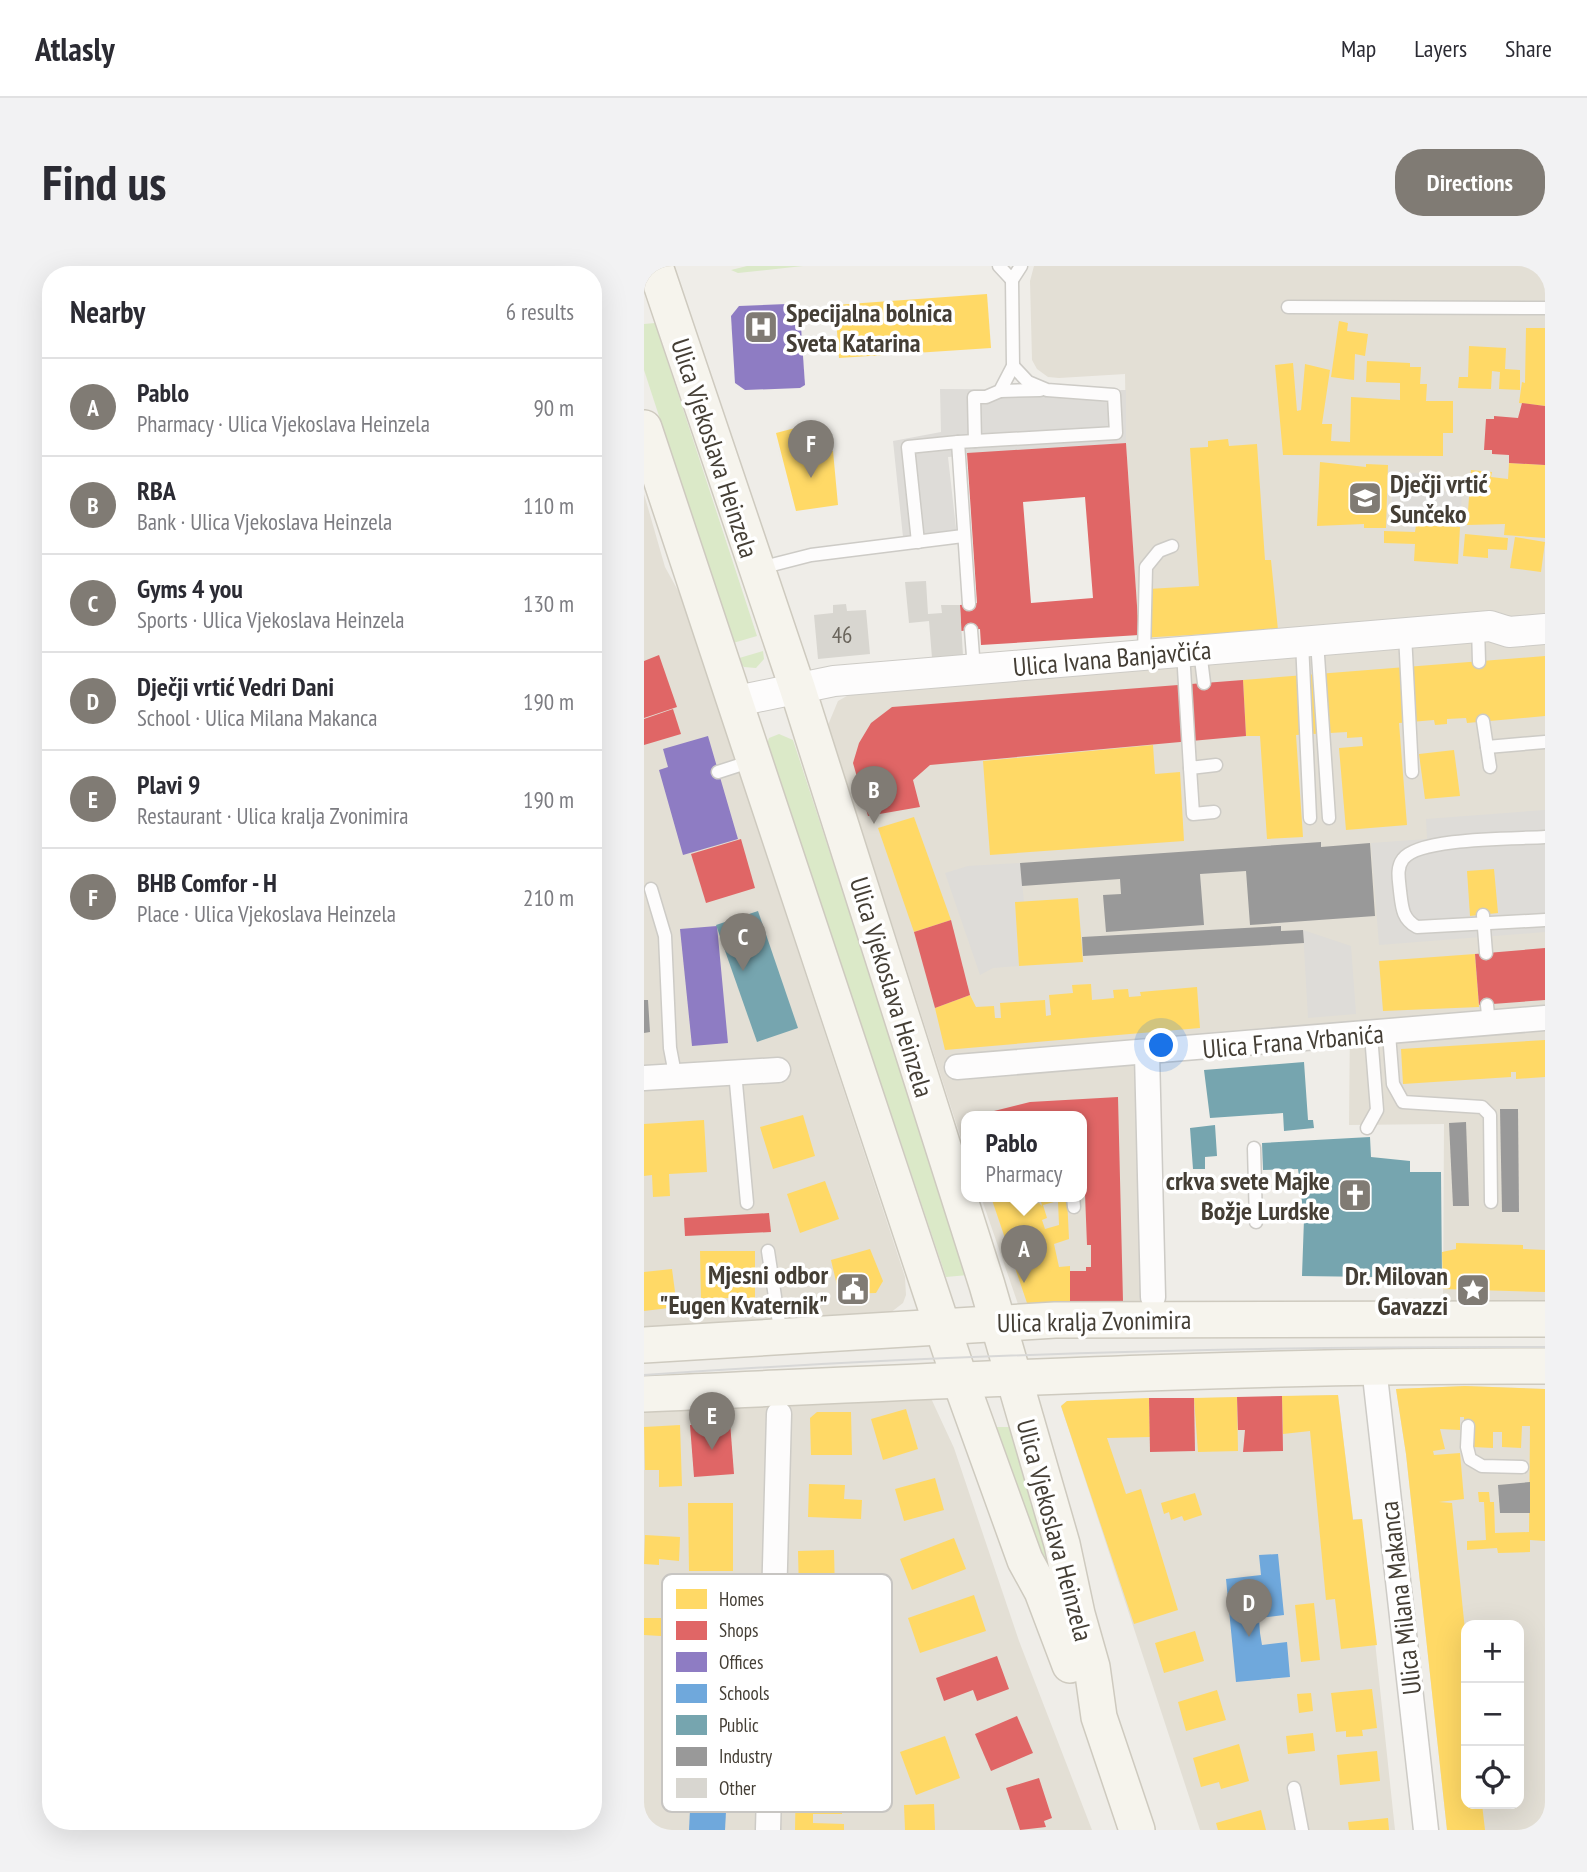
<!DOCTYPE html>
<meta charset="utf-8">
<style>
:root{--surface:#fff;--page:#f2f2f3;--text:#2b2b33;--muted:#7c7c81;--line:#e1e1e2;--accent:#807b74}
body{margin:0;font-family:"PT Sans Narrow",sans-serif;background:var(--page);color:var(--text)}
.controls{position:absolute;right:21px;bottom:21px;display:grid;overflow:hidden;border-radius:14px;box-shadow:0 7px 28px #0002}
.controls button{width:63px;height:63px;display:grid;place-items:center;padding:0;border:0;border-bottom:2px solid var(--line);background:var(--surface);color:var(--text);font:35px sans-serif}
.you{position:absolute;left:518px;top:780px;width:24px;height:24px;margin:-18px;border:5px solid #fff;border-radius:50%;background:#1a73e8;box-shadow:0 0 0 10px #1a73e833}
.badge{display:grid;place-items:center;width:46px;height:46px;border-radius:50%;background:var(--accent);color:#fff;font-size:23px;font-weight:700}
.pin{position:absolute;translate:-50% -58px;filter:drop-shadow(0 2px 4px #0008)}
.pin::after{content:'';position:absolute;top:37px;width:24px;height:21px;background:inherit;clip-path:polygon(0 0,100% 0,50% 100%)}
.popup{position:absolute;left:317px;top:845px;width:126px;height:91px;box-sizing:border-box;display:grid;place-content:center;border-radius:14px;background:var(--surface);filter:drop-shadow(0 2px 5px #0005);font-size:23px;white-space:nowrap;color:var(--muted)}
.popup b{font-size:26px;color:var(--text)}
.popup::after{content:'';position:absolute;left:50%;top:100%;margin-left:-14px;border:14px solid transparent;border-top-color:var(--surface)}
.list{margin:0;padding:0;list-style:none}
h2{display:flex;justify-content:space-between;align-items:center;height:91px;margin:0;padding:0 28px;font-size:30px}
h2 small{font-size:23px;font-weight:400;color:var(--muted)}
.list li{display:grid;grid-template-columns:46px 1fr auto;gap:21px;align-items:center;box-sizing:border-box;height:98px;padding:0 28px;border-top:2px solid var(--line)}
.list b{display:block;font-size:26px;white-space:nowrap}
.list p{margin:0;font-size:23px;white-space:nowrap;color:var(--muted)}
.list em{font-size:23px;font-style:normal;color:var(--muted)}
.icon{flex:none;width:38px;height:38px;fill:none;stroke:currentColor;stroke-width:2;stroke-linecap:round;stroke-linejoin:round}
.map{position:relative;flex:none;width:901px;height:1564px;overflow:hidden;border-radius:28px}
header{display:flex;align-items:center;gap:42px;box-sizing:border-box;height:98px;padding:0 35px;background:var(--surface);border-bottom:2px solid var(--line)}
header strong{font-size:33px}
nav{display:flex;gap:38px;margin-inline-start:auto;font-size:24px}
.intro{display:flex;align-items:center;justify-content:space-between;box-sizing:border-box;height:168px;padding:0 42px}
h1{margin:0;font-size:49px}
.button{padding:18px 32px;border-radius:28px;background:var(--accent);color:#fff;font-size:24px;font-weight:700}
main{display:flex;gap:42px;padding:0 42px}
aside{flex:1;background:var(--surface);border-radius:28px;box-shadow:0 7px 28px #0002}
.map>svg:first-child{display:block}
</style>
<header>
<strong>Atlasly</strong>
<nav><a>Map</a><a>Layers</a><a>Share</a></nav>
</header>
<div class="intro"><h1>Find us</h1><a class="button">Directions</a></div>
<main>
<aside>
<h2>Nearby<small>6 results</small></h2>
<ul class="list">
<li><span class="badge">A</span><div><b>Pablo</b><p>Pharmacy · Ulica Vjekoslava Heinzela</p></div><em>90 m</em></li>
<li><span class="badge">B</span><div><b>RBA</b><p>Bank · Ulica Vjekoslava Heinzela</p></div><em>110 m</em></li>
<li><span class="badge">C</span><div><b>Gyms 4 you</b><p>Sports · Ulica Vjekoslava Heinzela</p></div><em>130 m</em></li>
<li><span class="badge">D</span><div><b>Dječji vrtić Vedri Dani</b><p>School · Ulica Milana Makanca</p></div><em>190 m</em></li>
<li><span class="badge">E</span><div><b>Plavi 9</b><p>Restaurant · Ulica kralja Zvonimira</p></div><em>190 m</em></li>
<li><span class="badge">F</span><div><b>BHB Comfor - H</b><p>Place · Ulica Vjekoslava Heinzela</p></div><em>210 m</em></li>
</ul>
</aside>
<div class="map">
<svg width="901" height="1564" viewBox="0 0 901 1564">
<rect width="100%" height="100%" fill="#efede8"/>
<g fill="#e3dfd5" fill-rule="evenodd">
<polygon points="390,0 901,0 901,1043 799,1043 800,858 705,859 706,757 499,774 504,1041 384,1043 374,1038 337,931 438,931 438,851 322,851 322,888 184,459 194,435 210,426 497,401 482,177 481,108 415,112 404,111 393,103 388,94 386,15"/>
<polygon points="0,228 21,301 37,330 261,1011 262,1029 259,1037 246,1047 0,1068"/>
<path d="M821 1120 901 1123V1564H803L762 1188 752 1123ZM822 1359H875V1538H822Z"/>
<polygon points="285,1128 310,1182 375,1375 448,1564 0,1564 0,1139"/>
<polygon points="694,1129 709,1253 718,1253 751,1564 556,1564 417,1140 423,1135"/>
</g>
<g fill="#dbe9c8">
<polygon points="103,0 159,0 94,7 87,4"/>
<polygon points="11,57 113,370 89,377 0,104 0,58"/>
<polygon points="119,385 120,393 112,402 100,401 92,393"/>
<polygon points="135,468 149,474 324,1009 302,1011 123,478 125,472"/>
<polygon points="347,1161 366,1161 414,1317 396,1293"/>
</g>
<g fill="#dedcd8">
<polygon points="296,123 482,124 482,177 304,191 313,271 259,271 249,175 297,166"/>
<polygon points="749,206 800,208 800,225 818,226 816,261 747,257"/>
<polygon points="901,544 901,666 735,679 727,577 783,573 782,553"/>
<polygon points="376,597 380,636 371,637 375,700 349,702 336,709 301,607 324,600"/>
<polygon points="659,664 707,680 712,748 664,752"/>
</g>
<g fill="#ffd966" fill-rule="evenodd">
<polygon points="343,28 347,82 195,92 191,39"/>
<polygon points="695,55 704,57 703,65 724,68 721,90 711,88 710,114 687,111"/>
<polygon points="882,62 901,62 901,140 875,137 878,116 881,117"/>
<polygon points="825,80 862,82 861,103 876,104 876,124 855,123 856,106 848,105 847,123 814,122 815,111 824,111"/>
<polygon points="723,95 766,97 766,101 777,101 776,118 783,118 782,135 809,135 809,167 799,167 799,190 639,189 631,99 649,97 653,145 657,144 661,98 686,104 678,158 688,158 687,175 706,176 707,131 756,134 756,117 722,116"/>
<polygon points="170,157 178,185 189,185 194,239 152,245 132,167"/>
<polygon points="584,173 585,180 613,178 621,294 627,294 634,364 495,372 493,349 505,348 504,323 555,320 546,182 564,181 564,175"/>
<polygon points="676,196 722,201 722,198 744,199 742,262 720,262 720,258 673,260"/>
<polygon points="865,197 901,199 901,272 860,269 861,258 823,259 827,204 848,206 847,211 864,213"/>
<polygon points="772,259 816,261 814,298 770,295 771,278 740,277 740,265 771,266"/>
<polygon points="821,268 864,272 863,284 844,283 844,292 819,290"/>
<polygon points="871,271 901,276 897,306 866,302"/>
<polygon points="901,390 901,450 823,457 822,452 803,453 803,458 791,459 790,454 755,457 763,559 702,564 695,482 719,480 718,471 703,472 703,466 652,469 659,571 623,573 616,470 602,470 599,414"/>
<polygon points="509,479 511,508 536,506 540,575 346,589 339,495"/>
<polygon points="810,484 816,530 781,533 775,488"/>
<polygon points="270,551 307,654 270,666 234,562"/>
<polygon points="850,603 854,647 826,650 823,605"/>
<polygon points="434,632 439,696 375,700 371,636"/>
<polygon points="831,688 835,741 739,745 735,695"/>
<polygon points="447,718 448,734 470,732 469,724 484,723 485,731 497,730 496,726 553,721 556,762 301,784 291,742 326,729 332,741 350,740 351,752 357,752 356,737 401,734 402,750 407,749 405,729 429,727 428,719"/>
<polygon points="901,774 901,811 872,813 872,806 867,806 867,811 759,818 757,783"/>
<polygon points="159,849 171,890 129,903 116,861"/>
<polygon points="60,854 63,906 25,908 26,930 9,931 8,909 0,910 0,858"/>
<polygon points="181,915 195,953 156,967 143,928"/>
<path d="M347 931H392L380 938V941L395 937 398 940 396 931H423L425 973 410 978 415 1001 426 1000V1036L383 1037ZM414 935 415 959 401 963 398 954 403 952 399 939Z"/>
<polygon points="812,977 879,979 879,983 901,984 901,1026 799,1023 798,986 812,983"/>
<polygon points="226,983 239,1015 232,1027 195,1028 187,994"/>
<polygon points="56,985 111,985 111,1032 57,1032"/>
<polygon points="28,1003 33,1041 0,1045 0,1006"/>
<polygon points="821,1120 901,1123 901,1275 886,1274 886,1286 854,1287 853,1282 823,1284 823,1275 842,1274 840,1236 835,1236 834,1226 845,1226 846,1236 850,1236 851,1267 885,1266 886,1160 878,1160 877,1182 858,1181 858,1166 849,1166 849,1182 829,1181 820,1160 820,1151 816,1151 816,1164 796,1163 801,1183 789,1185 790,1189 816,1187 820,1233 795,1236 808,1237 822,1374 822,1538 838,1538 841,1564 803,1564 762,1188 752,1123"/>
<polygon points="694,1129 709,1254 718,1253 733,1379 697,1383 691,1333 682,1334 666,1165 639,1168 638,1130"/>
<polygon points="593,1131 594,1185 554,1186 550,1132"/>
<polygon points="505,1132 506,1171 463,1172 482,1228 497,1223 534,1344 490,1358 417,1140 423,1135"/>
<polygon points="262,1143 274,1183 239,1194 227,1153"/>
<polygon points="173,1146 207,1146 208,1189 167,1189 166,1152"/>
<polygon points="36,1159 38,1220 15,1221 15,1204 1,1204 0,1161"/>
<polygon points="291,1212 300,1244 260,1255 251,1223"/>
<polygon points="165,1218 201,1219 200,1233 218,1234 217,1253 164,1251"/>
<polygon points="551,1227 558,1249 540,1255 538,1250 527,1254 525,1246 520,1248 517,1237"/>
<polygon points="44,1237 89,1237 89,1305 45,1305"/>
<polygon points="1,1269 36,1271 35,1295 15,1293 15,1299 0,1298"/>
<polygon points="310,1272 322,1303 268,1324 256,1293"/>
<polygon points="190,1284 192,1368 156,1368 154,1285"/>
<polygon points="330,1329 342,1365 276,1387 264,1352"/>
<polygon points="41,1333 89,1336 85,1409 42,1407 45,1369 39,1369"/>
<polygon points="670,1337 676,1394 657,1396 651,1339"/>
<polygon points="0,1352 34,1352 33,1371 0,1369"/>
<polygon points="551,1365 560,1395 520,1407 511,1377"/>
<polygon points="155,1403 192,1404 191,1448 199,1448 198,1483 153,1482"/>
<polygon points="728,1423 733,1462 718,1464 719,1470 702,1471 702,1465 692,1466 687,1427"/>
<polygon points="573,1424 582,1454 542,1465 534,1436"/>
<polygon points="667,1427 669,1445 655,1447 653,1428"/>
<polygon points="30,1433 83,1433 83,1519 39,1518 39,1469 30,1469"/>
<polygon points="669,1467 671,1485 644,1488 642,1470"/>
<polygon points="301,1470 316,1512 272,1529 256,1486"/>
<polygon points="595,1478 605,1515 577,1523 575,1516 557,1521 549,1492"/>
<polygon points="733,1485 736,1515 696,1519 693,1489"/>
<polygon points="152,1511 199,1512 198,1548 169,1548 169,1557 200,1558 200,1564 151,1564"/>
<polygon points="290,1538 291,1564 261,1564 260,1539"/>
<polygon points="617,1544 622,1564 574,1564 572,1557"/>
<polygon points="744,1552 745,1564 705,1564 704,1556"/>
</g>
<g fill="#e06666" fill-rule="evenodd">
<polygon points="878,137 901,140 901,199 865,197 865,189 848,188 848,184 840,184 842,153 850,153 850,150 874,152"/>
<path d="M482 177 495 369 337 379 336 363 317 365 316 339 333 337 323 187ZM441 231 449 332 387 337 379 236Z"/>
<polygon points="15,389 33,441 0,452 0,395"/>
<polygon points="599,414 602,470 286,499 269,514 276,541 224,550 209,497 215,477 227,457 248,441"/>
<polygon points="29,443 37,468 0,479 0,453"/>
<polygon points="97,573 111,622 62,637 47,588"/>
<polygon points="307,654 326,729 291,742 270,666"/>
<polygon points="901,682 901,734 835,739 831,688"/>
<polygon points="474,831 479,1035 426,1036 426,1005 442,1005 442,1001 447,1001 447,979 443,979 438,851 330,850 386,836"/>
<polygon points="125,947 127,966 41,970 40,952"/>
<polygon points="638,1130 639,1185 599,1186 601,1164 594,1164 593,1131"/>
<polygon points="505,1132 550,1132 551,1185 506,1186"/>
<polygon points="86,1156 90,1208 50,1211 46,1159"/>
<polygon points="353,1390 365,1423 333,1435 329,1424 300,1435 292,1412"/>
<polygon points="373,1450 389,1487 347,1505 331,1468"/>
<polygon points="395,1512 408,1552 400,1555 402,1561 376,1564 362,1522"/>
</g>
<g fill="#8e7cc3">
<polygon points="143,38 156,46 161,119 156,122 101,124 91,117 87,50 95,40"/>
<polygon points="64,470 94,573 39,589 15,504 24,501 19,483"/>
<polygon points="73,660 84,777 48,780 36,663"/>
</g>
<g fill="#6fa8dc">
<polygon points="634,1288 640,1349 615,1352 616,1367 618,1379 643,1376 646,1411 592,1416 582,1313 617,1309 615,1289"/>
<polygon points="46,1544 82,1546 81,1564 45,1564"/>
</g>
<g fill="#76a5af">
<polygon points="114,645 154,762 113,776 72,659"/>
<polygon points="660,796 664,854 669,854 670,862 640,865 639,847 566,852 560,804"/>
<polygon points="571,859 573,890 561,891 561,903 549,903 546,862"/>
<polygon points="726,871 727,891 766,895 766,906 797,906 798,1012 658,1010 660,953 654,903 619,904 618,877"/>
</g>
<g fill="#999">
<polygon points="677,576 677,581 726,577 731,650 606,659 602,605 556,608 560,659 462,666 459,629 477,628 476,613 378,620 376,597"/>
<polygon points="637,660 637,665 659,664 660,677 439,690 438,671"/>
<polygon points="0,734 4,734 6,766 0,767"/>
<polygon points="856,843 874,843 875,946 858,946"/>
<polygon points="822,856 825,940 809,940 805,857"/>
<polygon points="886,1216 886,1247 856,1247 854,1219"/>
</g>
<g fill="#d8d6d0">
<polygon points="282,315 284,348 298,347 297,339 316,339 319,390 288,392 285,355 265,357 261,316"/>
<polygon points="202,338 203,345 222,344 226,388 174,393 170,349 189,347 189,339"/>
</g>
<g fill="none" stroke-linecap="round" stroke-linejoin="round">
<g stroke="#cdcbc6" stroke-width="15">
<g id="service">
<polyline points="355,0 368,14 377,0"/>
<polyline points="644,41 901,42"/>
<polyline points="356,125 396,124"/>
<polyline points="331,175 330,131 342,131 356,125 369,100 368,14"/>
<polyline points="274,276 264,181 314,176"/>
<polyline points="116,302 167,289 319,270"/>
<polyline points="325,338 314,176 472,167 470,129 403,124 384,116 369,100"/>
<polyline points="834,361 835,396"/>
<polyline points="327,364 330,403"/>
<polyline points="761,368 768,506"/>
<polyline points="673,375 685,552"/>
<polyline points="658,376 666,552"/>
<polyline points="556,385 560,417"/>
<polyline points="539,386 546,502 572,499"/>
<polyline points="500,389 502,301 515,285 528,280"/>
<polyline points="839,455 846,501"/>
<polyline points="843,481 901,476"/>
<polyline points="546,502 549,548 570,546"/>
<polyline points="74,506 108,495"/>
<path d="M901 571C873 573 775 571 759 593 752 602 755 614 756 625 758 641 758 653 773 661L901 654"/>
<polyline points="7,623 21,670 26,782 31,808"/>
<polyline points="839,649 842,687"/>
<polyline points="843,739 845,758"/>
<polyline points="745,768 749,818 759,836 838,841 846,849 847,936"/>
<polyline points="91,806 103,937"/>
<polyline points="723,862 733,844 727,769"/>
<polyline points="610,882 612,956"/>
<polyline points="429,931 430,941"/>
<polyline points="124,985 137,1070"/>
<polyline points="824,1160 823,1181 826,1193 838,1200 878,1201"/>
<polyline points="650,1522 658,1564"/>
</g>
</g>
<g stroke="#cdcbc6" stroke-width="27">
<g id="minor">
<polyline points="503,788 509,1031"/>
<polyline points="313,801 901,752"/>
<polyline points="0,812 134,804"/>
<polyline points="730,1101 782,1564"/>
<polyline points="124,1564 135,1148"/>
</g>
</g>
<g stroke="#cdcbc6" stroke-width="32">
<polyline id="tertiary" points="93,435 190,415 846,360 865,366 901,363"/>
</g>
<g stroke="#cecabf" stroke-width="38">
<g id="secondary">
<polyline points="11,0 153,421 343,1019 418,1278 433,1348 448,1401 455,1451 493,1564"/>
<polyline points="0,162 316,1114 381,1294 398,1325 426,1399"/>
<polyline points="0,1079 411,1054 901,1053"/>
<path d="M0 1128C300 1115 601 1099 901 1100"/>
</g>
</g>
<use href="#service" stroke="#fdfcfc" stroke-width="12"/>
<use href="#minor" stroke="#fdfcfc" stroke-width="24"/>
<use href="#tertiary" stroke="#fdfcfc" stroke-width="30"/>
<use href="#secondary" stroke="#f6f4ed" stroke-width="35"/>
<path stroke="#d8d8d7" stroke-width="2" d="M0 1109C300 1088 600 1080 901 1081"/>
</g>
<defs>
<g id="hospital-square" transform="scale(1.75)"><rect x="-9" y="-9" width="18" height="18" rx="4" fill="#807b74" stroke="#fff"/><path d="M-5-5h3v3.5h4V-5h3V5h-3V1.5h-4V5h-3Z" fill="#fff"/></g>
<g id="school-square" transform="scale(1.75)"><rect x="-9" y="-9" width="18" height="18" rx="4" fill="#807b74" stroke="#fff"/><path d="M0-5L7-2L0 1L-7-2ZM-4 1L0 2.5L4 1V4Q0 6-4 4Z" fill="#fff"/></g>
<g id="church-square" transform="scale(1.75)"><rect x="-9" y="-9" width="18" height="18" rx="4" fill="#807b74" stroke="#fff"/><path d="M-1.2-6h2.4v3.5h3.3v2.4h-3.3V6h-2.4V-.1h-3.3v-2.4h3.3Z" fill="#fff"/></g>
<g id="civic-square" transform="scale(1.75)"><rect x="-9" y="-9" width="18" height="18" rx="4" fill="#807b74" stroke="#fff"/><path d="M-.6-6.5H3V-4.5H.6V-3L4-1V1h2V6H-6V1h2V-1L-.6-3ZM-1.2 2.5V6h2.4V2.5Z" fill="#fff"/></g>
<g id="sight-square" transform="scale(1.75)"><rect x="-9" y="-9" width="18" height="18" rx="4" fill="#807b74" stroke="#fff"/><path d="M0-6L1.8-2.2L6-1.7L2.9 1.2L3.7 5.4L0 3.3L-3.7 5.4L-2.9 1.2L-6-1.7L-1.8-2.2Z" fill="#fff"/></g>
</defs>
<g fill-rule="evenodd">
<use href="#hospital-square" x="117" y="61"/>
<use href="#school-square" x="721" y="232"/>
<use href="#church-square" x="711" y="929"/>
<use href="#civic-square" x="209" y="1023"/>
<use href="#sight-square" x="829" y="1024"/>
</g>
<g text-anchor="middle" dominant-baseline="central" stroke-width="7" stroke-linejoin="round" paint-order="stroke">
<g font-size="23" fill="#6a655c">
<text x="198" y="368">46</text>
</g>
<g font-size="26" font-weight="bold" fill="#443e35" stroke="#fff" text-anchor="end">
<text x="142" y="46" text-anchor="start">Specijalna bolnica<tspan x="142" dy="30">Sveta Katarina</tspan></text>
<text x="746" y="217" text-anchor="start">Dječji vrtić<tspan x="746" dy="30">Sunčeko</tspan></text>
<text x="686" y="914">crkva svete Majke<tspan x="686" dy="30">Božje Lurdske</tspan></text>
<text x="184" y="1008">Mjesni odbor<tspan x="184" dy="30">"Eugen Kvaternik"</tspan></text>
<text x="804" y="1009">Dr. Milovan<tspan x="804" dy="30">Gavazzi</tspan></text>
</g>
<g font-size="26" fill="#443e35" stroke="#fff">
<text transform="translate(71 182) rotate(72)">Ulica Vjekoslava Heinzela</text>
<text transform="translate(468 392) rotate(-5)">Ulica Ivana Banjavčića</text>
<text transform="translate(248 721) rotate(73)">Ulica Vjekoslava Heinzela</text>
<text transform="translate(649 775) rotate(-5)">Ulica Frana Vrbanića</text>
<text transform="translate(450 1055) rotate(-1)">Ulica kralja Zvonimira</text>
<text transform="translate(411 1264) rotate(75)">Ulica Vjekoslava Heinzela</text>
<text transform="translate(756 1332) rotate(-97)">Ulica Milana Makanca</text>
</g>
</g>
<rect x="18" y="1308" width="230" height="238" rx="10" fill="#fff" stroke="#c7c5c2" stroke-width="2"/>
<rect x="32" y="1323" width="31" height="20" fill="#ffd966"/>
<rect x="32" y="1355" width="31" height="19" fill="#e06666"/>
<rect x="32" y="1386" width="31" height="20" fill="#8e7cc3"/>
<rect x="32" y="1418" width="31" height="19" fill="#6fa8dc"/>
<rect x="32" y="1449" width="31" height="20" fill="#76a5af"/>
<rect x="32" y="1481" width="31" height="19" fill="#999"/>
<rect x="32" y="1512" width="31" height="20" fill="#d8d6d0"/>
<g font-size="19" fill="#443e35">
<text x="75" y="1340">Homes</text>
<text x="75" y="1371">Shops</text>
<text x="75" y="1403">Offices</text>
<text x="75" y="1434">Schools</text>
<text x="75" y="1466">Public</text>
<text x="75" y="1497">Industry</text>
<text x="75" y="1529">Other</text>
</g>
</svg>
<div class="controls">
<button>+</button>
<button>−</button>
<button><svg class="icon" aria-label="locate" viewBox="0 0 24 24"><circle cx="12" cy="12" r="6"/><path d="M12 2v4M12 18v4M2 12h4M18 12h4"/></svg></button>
</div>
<div class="you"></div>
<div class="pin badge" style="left:380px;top:1017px">A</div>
<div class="popup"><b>Pablo</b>Pharmacy</div>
<div class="pin badge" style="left:230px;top:558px">B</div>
<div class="pin badge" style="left:99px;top:705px">C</div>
<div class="pin badge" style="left:605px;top:1371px">D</div>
<div class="pin badge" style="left:68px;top:1184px">E</div>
<div class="pin badge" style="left:167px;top:212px">F</div>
</div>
</main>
